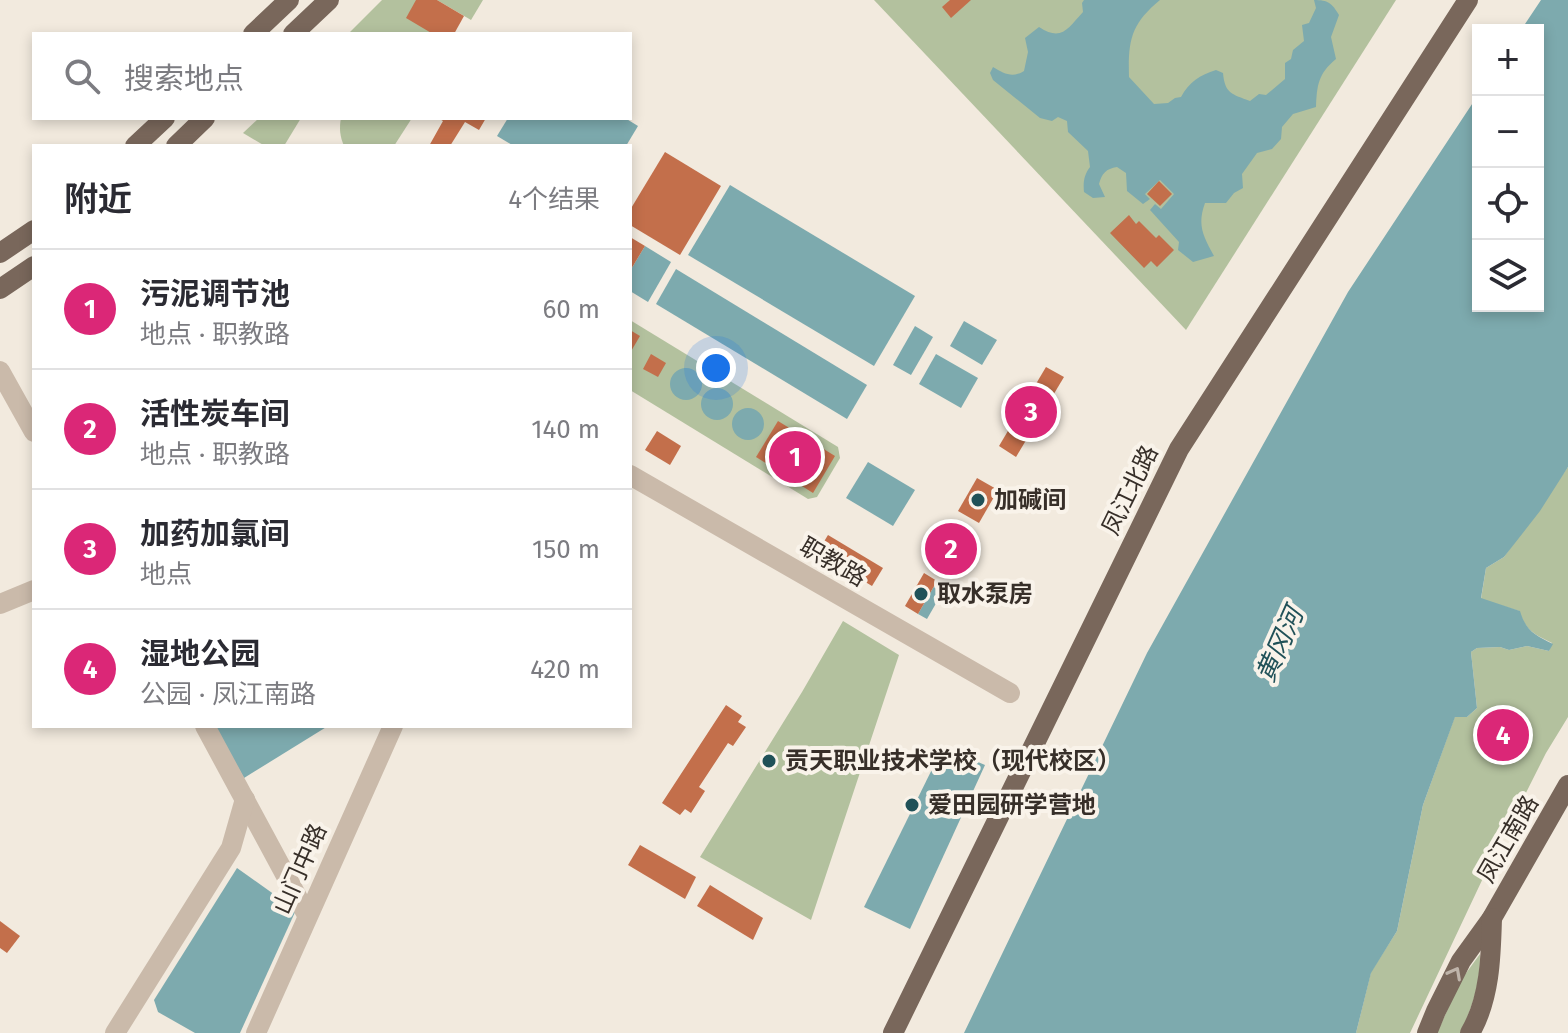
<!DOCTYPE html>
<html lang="zh">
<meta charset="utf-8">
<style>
:root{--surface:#fff;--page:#f7f7f7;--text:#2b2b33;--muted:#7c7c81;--line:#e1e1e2;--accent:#db2777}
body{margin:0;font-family:"Fira Sans","Noto Sans SC",sans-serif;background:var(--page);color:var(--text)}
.controls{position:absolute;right:24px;top:24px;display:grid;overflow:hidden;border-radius:0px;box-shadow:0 4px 12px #0003}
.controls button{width:72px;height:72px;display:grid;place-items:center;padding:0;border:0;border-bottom:2px solid var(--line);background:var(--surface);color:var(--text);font:40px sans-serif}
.you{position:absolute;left:716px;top:368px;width:28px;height:28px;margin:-20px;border:6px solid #fff;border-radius:50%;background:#1a73e8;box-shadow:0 0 0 12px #1a73e833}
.badge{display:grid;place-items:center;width:52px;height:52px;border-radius:50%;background:var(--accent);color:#fff;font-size:26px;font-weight:700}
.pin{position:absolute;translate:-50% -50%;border:4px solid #fff;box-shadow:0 2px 8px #0006}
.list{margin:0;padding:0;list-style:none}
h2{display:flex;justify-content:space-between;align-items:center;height:104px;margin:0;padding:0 32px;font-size:34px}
h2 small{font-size:26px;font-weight:400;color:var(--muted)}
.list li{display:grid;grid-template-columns:52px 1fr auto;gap:24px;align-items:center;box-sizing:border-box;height:120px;padding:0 32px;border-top:2px solid var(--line)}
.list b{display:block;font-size:30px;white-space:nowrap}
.list p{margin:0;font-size:26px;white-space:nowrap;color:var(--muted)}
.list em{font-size:26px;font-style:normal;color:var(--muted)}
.icon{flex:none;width:44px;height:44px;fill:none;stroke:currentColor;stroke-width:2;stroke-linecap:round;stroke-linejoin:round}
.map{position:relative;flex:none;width:1568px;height:1033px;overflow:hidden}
.search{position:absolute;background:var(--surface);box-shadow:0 4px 12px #0003;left:32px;top:32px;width:600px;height:88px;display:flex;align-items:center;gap:20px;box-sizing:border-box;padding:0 28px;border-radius:0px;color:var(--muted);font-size:30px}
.panel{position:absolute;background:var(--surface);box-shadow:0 4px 12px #0003;left:32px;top:144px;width:600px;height:584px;border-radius:0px}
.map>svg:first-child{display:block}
</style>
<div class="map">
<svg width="1568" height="1033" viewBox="0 0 1568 1033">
<rect width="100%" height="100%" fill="#f2eade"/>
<g fill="#b3c19e">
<polygon points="382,0 416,0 433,34 348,34"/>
<polygon points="437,0 483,0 471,20"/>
<polygon points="874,0 1396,0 1186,330"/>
<polygon points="259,118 301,118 284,146 265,146 243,133"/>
<path d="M341 118H412L394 146H344C340 137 339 128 341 118Z"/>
<polygon points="630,320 838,447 840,458 817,497 808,499 630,390"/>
<path d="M1568 467V717L1546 753 1484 876 1410 1033H1356L1371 972 1397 931 1423 805 1455 716 1467 717 1477 708 1471 652 1477 648 1500 647 1509 650 1527 646 1549 651 1552 643C1534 634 1526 631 1519 611L1481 599 1486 568 1504 557Z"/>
<polygon points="843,621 899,655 811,920 700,857 802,692"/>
<path d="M1480 954C1480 987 1473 1003 1461 1033H1437L1461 980Z"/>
</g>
<g fill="#7daaae">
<path d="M1084 0H1160C1131 24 1128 40 1129 77L1154 104 1168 103 1175 98 1181 97C1189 82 1200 75 1216 70L1223 73C1225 94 1232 94 1250 101L1259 94 1266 95 1285 79V63L1291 59 1293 50 1304 41 1302 25 1309 23 1316 8 1314 0C1328 0 1332 3 1339 15L1331 37 1336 59C1318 74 1317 85 1316 107L1293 114 1282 127 1281 139 1272 149 1257 153 1242 174 1243 188 1234 193 1226 203H1205C1197 225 1203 236 1214 256L1193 262 1178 250 1179 242 1150 210 1155 204 1161 209 1174 194 1160 180 1145 194 1150 199 1143 204 1127 191 1126 173 1117 167C1106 169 1102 173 1099 184L1105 197 1093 198 1084 192C1083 182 1084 175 1090 167L1088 151 1068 132 1067 121 1058 117 1052 121 1040 118 993 80 990 73 993 67C1004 74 1013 78 1024 71L1028 52 1025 38 1039 27C1062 42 1068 28 1083 12L1082 3Z"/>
<path d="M1541 0H1568V467L1540 511 1504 557 1486 568 1481 598 1520 611C1526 631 1535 635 1553 644L1549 651 1527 646 1509 650 1500 647 1477 648 1471 652 1477 708 1467 717H1455L1423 805 1397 931 1371 973 1356 1033H964L1147 653 1348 292 1478 95V306H1538V30H1521Z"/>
<polygon points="508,118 625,118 638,126 626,146 514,146 497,136"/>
<polygon points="730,185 915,296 874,366 688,255"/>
<polygon points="645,246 671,262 648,302 630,291 630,271"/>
<polygon points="676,269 867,385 847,419 656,304"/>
<polygon points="964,321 997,340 982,365 950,346"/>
<polygon points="915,326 933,337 911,375 893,365"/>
<polygon points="936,354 978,378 961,408 919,384"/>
<circle cx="686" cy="384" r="16"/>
<circle cx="717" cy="404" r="16"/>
<circle cx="748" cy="424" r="16"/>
<polygon points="868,462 915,490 893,526 846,498"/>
<polygon points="937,581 946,586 927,619 918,614"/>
<polygon points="214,726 328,726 244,778"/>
<polygon points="943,747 985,765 910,929 864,907"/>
<polygon points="237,868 296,910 240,1033 195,1033 158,1012 154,1000"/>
</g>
<g fill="#c36f4b">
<polygon points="416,0 437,0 464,16 454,34 433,34 406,18"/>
<polygon points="950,0 971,0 951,18 942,7"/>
<polygon points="438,118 486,118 479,130 465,122 450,146 429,146 443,121"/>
<polygon points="665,152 721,186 680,255 630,225 630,210"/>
<polygon points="1159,181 1172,194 1160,206 1147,194"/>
<polygon points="1129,215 1136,224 1139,221 1156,238 1159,235 1174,250 1157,267 1151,261 1144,268 1110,233"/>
<polygon points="630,237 645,246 630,271"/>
<polygon points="630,330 640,336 630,353"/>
<polygon points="651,354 666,363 658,377 643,369"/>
<polygon points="1046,367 1064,377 1016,457 999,446"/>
<polygon points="778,421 835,456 813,493 756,457"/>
<polygon points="657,431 681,446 670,465 645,450"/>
<polygon points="977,478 998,490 979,523 958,511"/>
<polygon points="952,531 967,539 951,568 936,559"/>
<polygon points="828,535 883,568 872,586 817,553"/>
<polygon points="924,573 937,581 918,614 905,606"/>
<polygon points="726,705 742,716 738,722 746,727 733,746 728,743 699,787 705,791 691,813 685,809 680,815 662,803"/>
<polygon points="640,845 696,877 685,899 628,865"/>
<polygon points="710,885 763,918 753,940 697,906"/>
<polygon points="0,921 20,936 7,953 0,948"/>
</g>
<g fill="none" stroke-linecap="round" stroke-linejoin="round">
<g stroke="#cabaaa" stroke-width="20">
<polyline points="0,371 34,432"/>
<polyline points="630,475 1010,693"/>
<polyline points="0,604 34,590"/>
<polyline points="205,726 307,915"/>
<polyline points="115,1033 231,848 245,799"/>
<polyline points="256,1033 393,726"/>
</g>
<g stroke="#79675b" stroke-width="20">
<polyline points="253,34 289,0"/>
<polyline points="293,34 329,0"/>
<polyline points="135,146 165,118"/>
<polyline points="176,146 205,118"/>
<polyline points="0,253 34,230"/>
<polyline points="0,289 34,266"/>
<polyline points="893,1033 1179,449 1468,0"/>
<polyline points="1427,1033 1436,1011 1461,961 1492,918 1568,785"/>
<path d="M1470 1033C1490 999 1491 956 1492 918"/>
</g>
</g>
<defs><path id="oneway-chevron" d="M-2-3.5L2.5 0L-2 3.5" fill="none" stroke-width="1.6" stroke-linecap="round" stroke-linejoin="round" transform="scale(2)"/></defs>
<use stroke="#bfb4aa" href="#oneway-chevron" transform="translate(1455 973) rotate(-62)"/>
<g fill="#205158" stroke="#f9f3ea" stroke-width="3">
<circle cx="978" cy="500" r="8"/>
<circle cx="921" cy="594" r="8"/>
<circle cx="769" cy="761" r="8"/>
<circle cx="912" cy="805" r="8"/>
</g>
<g text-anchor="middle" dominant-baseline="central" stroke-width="8" stroke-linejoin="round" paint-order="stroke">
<g font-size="24" fill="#372f29" stroke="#f9f3ea">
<text transform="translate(1130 490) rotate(-64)">凤江北路</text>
<text transform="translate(833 562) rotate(30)">职教路</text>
<text transform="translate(1508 839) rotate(-60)">凤江南路</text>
<text transform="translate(300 869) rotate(-66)">山门中路</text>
</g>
<g font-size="24" font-weight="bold" fill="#372f29" stroke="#f9f3ea" text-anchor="start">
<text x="994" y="500">加碱间</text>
<text x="937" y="594">取水泵房</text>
<text x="785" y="761">贡天职业技术学校（现代校区）</text>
<text x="928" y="805">爱田园研学营地</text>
</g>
<g font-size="26" font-style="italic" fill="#205158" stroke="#f9f3ea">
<text transform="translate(1280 645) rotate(-66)">黄冈河</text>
</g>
</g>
</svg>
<div class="controls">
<button>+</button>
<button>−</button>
<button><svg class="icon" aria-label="locate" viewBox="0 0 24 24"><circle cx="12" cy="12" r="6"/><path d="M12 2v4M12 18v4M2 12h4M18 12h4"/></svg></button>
<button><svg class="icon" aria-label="layers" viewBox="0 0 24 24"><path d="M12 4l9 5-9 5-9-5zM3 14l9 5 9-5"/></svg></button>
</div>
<div class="you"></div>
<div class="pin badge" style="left:795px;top:457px">1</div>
<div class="pin badge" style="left:951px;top:549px">2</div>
<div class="pin badge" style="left:1031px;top:412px">3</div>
<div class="pin badge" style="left:1503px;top:735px">4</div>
<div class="search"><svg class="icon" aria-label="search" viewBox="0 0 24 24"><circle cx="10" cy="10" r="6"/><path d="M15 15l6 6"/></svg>搜索地点</div>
<section class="panel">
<h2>附近<small>4个结果</small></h2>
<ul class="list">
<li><span class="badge">1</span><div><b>污泥调节池</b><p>地点 · 职教路</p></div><em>60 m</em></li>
<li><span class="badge">2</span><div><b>活性炭车间</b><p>地点 · 职教路</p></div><em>140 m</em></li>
<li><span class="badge">3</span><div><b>加药加氯间</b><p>地点</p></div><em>150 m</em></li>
<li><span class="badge">4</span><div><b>湿地公园</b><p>公园 · 凤江南路</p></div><em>420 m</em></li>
</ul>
</section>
</div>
